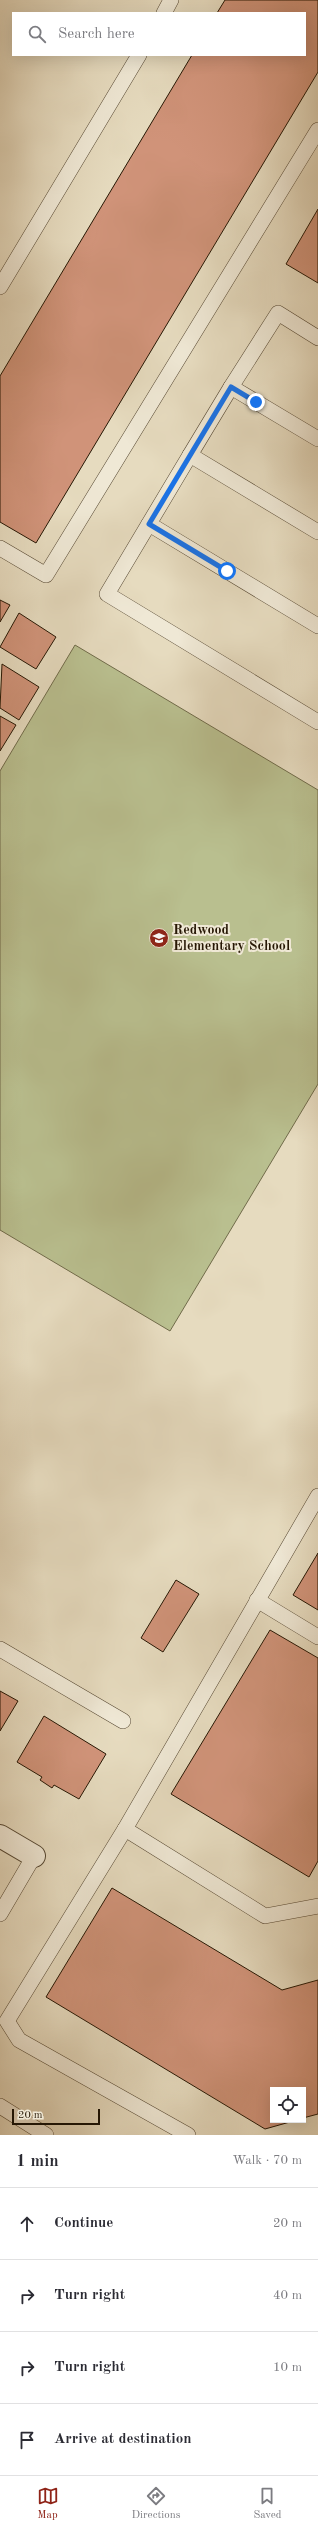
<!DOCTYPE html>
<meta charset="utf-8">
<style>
:root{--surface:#fff;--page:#f7f7f7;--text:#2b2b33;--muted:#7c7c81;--line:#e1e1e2;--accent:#8f2418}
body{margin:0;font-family:"Old Standard TT",serif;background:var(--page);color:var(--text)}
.controls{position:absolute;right:12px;bottom:12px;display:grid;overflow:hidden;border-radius:0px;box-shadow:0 4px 16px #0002}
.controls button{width:36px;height:36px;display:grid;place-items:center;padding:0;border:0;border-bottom:1px solid var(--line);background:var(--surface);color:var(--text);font:20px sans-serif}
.scale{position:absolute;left:12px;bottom:10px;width:88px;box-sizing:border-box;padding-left:4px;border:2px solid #261704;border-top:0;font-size:11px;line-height:14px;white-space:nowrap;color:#261704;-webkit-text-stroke:3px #efe8d5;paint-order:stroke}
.stop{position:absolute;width:12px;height:12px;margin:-9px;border:3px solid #1a73e8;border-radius:50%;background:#fff}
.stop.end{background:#1a73e8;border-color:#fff;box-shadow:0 1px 4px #0008}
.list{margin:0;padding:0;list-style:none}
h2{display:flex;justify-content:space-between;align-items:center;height:52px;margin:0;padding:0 16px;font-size:17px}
h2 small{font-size:13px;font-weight:400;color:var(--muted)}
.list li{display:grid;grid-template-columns:26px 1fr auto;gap:12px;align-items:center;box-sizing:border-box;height:72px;padding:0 16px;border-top:1px solid var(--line)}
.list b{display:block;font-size:15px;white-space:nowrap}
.list em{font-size:13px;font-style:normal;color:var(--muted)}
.icon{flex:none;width:22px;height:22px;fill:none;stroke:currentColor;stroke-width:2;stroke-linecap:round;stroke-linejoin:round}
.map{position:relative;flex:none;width:318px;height:2135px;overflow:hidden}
.search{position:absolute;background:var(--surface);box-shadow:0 4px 16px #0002;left:12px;right:12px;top:12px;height:44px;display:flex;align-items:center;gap:10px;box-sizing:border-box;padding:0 14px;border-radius:0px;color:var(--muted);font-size:15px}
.sheet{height:340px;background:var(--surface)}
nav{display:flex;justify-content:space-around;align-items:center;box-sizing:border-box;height:56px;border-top:1px solid var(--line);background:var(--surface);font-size:11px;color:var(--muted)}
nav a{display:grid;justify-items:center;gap:2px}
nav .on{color:var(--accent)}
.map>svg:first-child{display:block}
</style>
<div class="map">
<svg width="318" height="2135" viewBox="0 0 318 2135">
<rect width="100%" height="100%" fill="#e6dbbf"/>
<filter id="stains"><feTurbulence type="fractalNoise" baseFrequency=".005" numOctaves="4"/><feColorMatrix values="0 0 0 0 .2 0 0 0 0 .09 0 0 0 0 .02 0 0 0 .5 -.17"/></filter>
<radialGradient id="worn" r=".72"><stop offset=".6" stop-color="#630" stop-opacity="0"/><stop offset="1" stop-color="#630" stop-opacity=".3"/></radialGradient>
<polygon fill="#b9bf8f" stroke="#706b4a" points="75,645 318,790 318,1084 170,1331 0,1230 0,771"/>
<g fill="#d09379" stroke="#261704">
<polygon points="225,0 318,0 318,72 36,543 0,522 0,376 192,55 305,55 305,13 217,13"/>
<polygon points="318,209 318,283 286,264"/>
<polygon points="0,600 10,605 0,622"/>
<polygon points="19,613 56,637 36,669 0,647"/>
<polygon points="2,664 39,687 19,720 0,708"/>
<polygon points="0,716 16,725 0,751"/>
<polygon points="318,1553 318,1610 293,1595"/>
<polygon points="176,1580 199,1594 163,1652 141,1638"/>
<polygon points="270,1630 318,1658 318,1861 309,1877 171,1794"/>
<polygon points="0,1691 18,1701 0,1731"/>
<polygon points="44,1716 106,1754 79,1799 54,1785 52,1788 40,1780 42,1777 17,1762"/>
<polygon points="112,1888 282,1990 318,1980 318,2114 303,2118 303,2090 273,2090 273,2120 297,2120 265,2129 46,1997"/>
</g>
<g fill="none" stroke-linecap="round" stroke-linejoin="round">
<g stroke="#564833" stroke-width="16">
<g id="lane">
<polyline points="164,13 171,0"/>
<polyline points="0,287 139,55"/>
<polyline points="318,338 278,313 231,387 318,439"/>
<polyline points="231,387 190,455 318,532"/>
<polyline points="190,455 107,594 318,722"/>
<polyline points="149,524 318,626"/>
<polyline points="0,548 46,575 318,130"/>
<polyline points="257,1600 318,1637"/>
<polyline points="0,1649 123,1721"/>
<polyline points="125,1829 265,1916 318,1906"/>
<polyline points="0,1914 34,1856"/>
<polyline points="0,2106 46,2135"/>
<polyline points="188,2135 19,2040 7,2021 125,1829 318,1496"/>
</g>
</g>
<g stroke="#564833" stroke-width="24">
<polyline id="street" points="0,1836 34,1856"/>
</g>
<use href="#lane" stroke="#efe8d5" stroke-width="15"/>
<use href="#street" stroke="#efe8d5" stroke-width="22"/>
</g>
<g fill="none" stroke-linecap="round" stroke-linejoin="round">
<polyline stroke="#1a73e8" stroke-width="5" points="227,571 149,524 231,387 256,402"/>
</g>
<defs>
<g id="school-disc" transform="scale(1)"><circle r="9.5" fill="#8f2418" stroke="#efe8d5"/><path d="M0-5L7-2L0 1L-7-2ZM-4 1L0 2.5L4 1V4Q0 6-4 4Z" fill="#fff"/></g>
</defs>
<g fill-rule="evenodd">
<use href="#school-disc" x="159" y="938"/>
</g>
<g text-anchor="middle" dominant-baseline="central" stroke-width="4" stroke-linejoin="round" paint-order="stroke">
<g font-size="14" font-weight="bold" fill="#261704" stroke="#efe8d5" text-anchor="start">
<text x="173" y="930">Redwood<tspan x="173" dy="16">Elementary School</tspan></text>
</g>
</g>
<rect width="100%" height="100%" filter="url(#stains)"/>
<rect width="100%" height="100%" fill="url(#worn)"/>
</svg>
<div class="controls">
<button><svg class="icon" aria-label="locate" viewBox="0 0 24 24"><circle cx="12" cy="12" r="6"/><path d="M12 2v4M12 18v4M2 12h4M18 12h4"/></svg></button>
</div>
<div class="scale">20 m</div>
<div class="stop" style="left:227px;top:571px"></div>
<div class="stop end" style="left:256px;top:402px"></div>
<div class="search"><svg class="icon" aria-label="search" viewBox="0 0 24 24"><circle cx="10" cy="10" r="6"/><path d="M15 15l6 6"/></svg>Search here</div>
</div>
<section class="sheet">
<h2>1 min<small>Walk · 70 m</small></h2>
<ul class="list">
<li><svg class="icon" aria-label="ahead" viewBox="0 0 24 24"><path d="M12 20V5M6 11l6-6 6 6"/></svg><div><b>Continue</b></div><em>20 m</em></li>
<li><svg class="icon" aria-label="right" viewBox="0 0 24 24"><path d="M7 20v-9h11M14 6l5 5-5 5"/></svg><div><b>Turn right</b></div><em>40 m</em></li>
<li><svg class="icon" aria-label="right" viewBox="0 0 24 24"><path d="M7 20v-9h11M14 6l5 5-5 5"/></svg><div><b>Turn right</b></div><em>10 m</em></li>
<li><svg class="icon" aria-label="arrive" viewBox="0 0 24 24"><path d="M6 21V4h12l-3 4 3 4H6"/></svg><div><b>Arrive at destination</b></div></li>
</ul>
</section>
<nav>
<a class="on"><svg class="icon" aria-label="map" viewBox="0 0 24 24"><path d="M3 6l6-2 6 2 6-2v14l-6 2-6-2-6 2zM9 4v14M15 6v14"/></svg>Map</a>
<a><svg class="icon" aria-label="directions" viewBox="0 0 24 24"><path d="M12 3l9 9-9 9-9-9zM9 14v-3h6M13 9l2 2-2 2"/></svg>Directions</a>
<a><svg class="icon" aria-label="saved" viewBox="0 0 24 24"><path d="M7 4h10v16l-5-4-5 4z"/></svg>Saved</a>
</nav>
